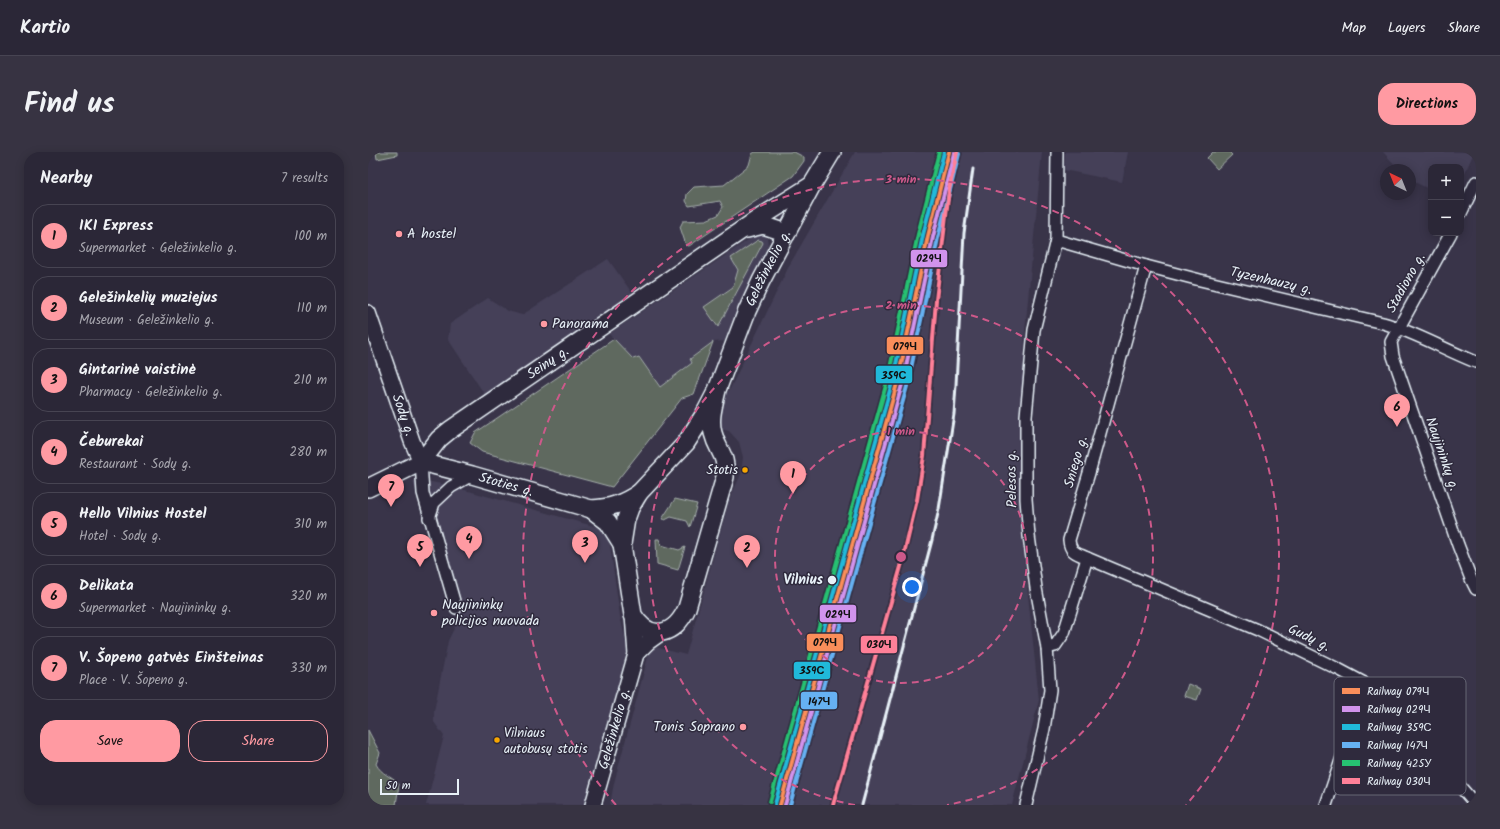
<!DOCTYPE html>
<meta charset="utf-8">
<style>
:root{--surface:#2b2737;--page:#373342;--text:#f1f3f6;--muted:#a6a5ad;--line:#474452;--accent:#ff9aa2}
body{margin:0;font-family:Kalam,sans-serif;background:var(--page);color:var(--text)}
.controls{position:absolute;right:12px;top:12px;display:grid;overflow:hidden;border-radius:8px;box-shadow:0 2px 10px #0003}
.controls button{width:36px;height:36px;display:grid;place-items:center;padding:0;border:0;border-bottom:1px solid var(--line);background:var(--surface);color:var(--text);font:20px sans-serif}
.compass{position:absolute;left:1012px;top:12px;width:36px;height:36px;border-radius:50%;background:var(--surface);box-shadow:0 2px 10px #0003;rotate:317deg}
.scale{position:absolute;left:12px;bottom:10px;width:79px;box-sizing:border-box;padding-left:4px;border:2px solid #e8f1f8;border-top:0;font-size:11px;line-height:14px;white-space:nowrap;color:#e8f1f8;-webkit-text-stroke:3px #2f2a3d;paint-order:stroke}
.you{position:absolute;left:544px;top:435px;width:14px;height:14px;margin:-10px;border:3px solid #fff;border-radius:50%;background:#1a73e8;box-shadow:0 0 0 6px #1a73e833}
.badge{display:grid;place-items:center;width:26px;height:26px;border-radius:50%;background:var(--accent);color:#111;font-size:13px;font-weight:700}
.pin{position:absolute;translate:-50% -33px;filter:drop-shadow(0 1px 2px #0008)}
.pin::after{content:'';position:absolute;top:21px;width:14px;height:12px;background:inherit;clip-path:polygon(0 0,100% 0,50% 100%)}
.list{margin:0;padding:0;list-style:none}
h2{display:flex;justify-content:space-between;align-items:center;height:52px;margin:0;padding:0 16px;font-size:17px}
h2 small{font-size:13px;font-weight:400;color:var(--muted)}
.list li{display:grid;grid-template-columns:26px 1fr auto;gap:12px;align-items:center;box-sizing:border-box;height:64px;margin:0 8px 8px;padding:0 8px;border:1px solid var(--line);border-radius:16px}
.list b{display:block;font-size:15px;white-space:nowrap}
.list p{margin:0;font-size:13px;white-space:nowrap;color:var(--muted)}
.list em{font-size:13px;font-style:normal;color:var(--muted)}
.actions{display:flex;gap:8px;padding:12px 16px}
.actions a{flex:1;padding:9px 0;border:1px solid var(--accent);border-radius:16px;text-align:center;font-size:14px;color:var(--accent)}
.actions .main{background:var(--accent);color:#111}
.map{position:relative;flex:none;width:1108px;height:653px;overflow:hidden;border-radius:16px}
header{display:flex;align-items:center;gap:24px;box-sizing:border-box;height:56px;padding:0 20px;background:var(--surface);border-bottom:1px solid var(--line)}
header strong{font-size:19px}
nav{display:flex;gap:22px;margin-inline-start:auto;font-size:14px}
.intro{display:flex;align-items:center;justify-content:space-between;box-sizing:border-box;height:96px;padding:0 24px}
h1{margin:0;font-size:28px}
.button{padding:10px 18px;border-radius:16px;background:var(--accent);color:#111;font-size:14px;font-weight:700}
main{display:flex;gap:24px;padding:0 24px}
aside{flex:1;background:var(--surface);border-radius:16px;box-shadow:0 2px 10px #0003}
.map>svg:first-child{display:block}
</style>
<header>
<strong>Kartio</strong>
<nav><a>Map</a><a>Layers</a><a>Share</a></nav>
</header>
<div class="intro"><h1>Find us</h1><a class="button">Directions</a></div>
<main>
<aside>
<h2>Nearby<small>7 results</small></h2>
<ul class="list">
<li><span class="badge">1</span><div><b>IKI Express</b><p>Supermarket · Geležinkelio g.</p></div><em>100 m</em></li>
<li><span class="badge">2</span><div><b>Geležinkelių muziejus</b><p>Museum · Geležinkelio g.</p></div><em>110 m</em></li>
<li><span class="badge">3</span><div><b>Gintarinė vaistinė</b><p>Pharmacy · Geležinkelio g.</p></div><em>210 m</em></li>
<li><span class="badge">4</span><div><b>Čeburekai</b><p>Restaurant · Sodų g.</p></div><em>280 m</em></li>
<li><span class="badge">5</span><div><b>Hello Vilnius Hostel</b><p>Hotel · Sodų g.</p></div><em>310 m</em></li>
<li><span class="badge">6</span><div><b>Delikata</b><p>Supermarket · Naujininkų g.</p></div><em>320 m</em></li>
<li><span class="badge">7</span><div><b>V. Šopeno gatvės Einšteinas</b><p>Place · V. Šopeno g.</p></div><em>330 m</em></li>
</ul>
<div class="actions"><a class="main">Save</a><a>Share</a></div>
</aside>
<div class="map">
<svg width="1108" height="653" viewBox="0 0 1108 653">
<rect width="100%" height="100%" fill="#393449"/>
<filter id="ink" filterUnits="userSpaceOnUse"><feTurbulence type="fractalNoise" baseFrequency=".025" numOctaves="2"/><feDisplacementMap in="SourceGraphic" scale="8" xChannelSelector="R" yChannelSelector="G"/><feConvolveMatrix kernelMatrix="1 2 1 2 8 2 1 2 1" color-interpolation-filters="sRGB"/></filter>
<g filter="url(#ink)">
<g fill="#454058">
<polygon points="487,0 674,0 657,179 652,304 653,376 671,548 644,653 242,653 246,631 283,494 318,503 361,349 373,322 375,305 371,290 361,279 350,276 355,246 362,237 422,112"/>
<polygon points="697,0 760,0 754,30 696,18"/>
<polygon points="1015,0 1106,0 1093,30 1093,15 1063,15 1063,38 1042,28 1042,18 1032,18"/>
<polygon points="389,82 396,83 399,86 400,93 375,143 357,189 345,190 322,207 324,211 292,235 271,205 265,208 241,182"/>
<polygon points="240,107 264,141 117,243 80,187 82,172 120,146 140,159 154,163"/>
<polygon points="45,330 63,330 79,333 232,376 241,386 252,464 258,490 259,500 218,653 58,653 76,584 66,570 66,559 80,489 89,470"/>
</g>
<g fill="#5f695e" stroke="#a4adab">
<polygon points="8,0 29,0 29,3 9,7"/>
<polygon points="387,0 426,0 436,5 436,9 425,24 321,94 318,93 312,75 315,69 338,68 350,63 355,55 352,49 321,54 318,49 319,42 326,35 356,33 381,13 384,2"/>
<polygon points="845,0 861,0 864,3 849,17 839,6"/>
<polygon points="390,88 394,89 395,91 350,175 336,155 365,135 370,118 363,106"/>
<polygon points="246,187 265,207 271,205 292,235 324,211 322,207 345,190 326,242 314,246 244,335 114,300 102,291 107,281"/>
<polygon points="307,347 329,352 322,375 319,369 303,365 297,368 294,367"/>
<polygon points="288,387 291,387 293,393 311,398 317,395 310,418 289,412"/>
<polygon points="820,532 833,537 829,548 816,544"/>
<path d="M0 578 12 601 8 612C13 622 24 625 31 632L28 653H0Z"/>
</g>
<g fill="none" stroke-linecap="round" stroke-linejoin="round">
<g stroke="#e8f1f8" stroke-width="14">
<g id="minor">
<polyline points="1093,61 1108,30"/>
<polyline points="1083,81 1023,190 1025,204 1090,393 1103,427 1108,437"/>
<path d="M688 88 778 114 832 128 1015 171C1047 180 1077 198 1108 210"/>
<polyline points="53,310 55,341 88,456"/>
<polyline points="61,366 66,351 83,335 104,323"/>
<polyline points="719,406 890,478 970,517 1000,533 1010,542 1024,556 1108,653"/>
<path d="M679 496 687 494 696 481 719 406C709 401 702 401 701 388L721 321 778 114"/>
<polyline points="658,653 676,577 682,538 679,496 668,436 661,384 658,347 658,264 666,178 688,88 689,0"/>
<polyline points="958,653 996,540 1000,533"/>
</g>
</g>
<g stroke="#e8f1f8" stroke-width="18">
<g id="secondary">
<path id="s1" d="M0 161 44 289 53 310"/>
<polyline points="268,502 280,490 294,480"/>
<path id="s2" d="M225 653 268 502 265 463"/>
</g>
</g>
<g stroke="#e8f1f8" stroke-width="20">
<g id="primary">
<polyline points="379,77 395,73 419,81"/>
<path id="s3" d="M349 238C346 252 341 267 345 281 350 301 359 301 357 325L319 456C307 483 282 491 265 463L254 392 258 367 262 356 271 341 318 291 336 263 349 238 379 159 393 129 444 33 464 0"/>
<path id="s4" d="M53 310 104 323 223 357 240 370 254 392"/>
<path id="s5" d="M0 336 53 310 71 287 82 278 390 67 444 33"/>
<path d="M223 357C242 356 255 352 271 341"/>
</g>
</g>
<use href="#minor" stroke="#2f2a3d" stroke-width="11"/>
<use href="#secondary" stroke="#2f2a3d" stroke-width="15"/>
<use href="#primary" stroke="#2f2a3d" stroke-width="17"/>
<polyline stroke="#e8f1f8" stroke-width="3" points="494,653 564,388 571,357 586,262 588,233 596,81 605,17"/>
<g stroke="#2f2a3d" stroke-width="7">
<polyline id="rail-1" points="412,653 530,228 560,84 581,0"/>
</g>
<g stroke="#2f2a3d" stroke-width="7">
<polyline id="rail-2" points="417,653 535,229 565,85 586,1"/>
</g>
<g stroke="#2f2a3d" stroke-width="7">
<polyline id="rail-3" points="407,652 525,227 555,83 576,0"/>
</g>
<g stroke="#2f2a3d" stroke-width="7">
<polyline id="rail-4" points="422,653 540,231 570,86 591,2"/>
</g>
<g stroke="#2f2a3d" stroke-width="7">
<polyline id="rail-5" points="402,650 520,226 550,82 571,0"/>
</g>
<g stroke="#2f2a3d" stroke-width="7">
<polyline id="rail-6" points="465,653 534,411 549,348 556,304 568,148 581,38 589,0"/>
</g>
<use href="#rail-1" stroke="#fa8e5a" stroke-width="4"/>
<use href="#rail-2" stroke="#d193ec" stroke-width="4"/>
<use href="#rail-3" stroke="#20b9da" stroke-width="4"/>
<use href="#rail-4" stroke="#66b1f2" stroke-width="4"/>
<use href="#rail-5" stroke="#26c172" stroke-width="4"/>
<use href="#rail-6" stroke="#ff8098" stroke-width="4"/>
</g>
</g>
<g fill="none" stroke="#cd598a" stroke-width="2" stroke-dasharray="7 5">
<circle cx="533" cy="405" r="126"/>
<path d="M487 653A252 252 0 1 1 579 653"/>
<path d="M248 653A378 378 0 1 1 818 653"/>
</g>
<g fill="#ff9aa2" stroke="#2f2a3d" stroke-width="1.5">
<circle cx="31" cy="82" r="4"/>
<circle cx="176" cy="172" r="4"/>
<circle cx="66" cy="461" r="4"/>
<circle cx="375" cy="575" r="4"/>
</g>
<g fill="#f7a600" stroke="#2f2a3d" stroke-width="1.5">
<circle cx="377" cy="318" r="3.5"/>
<circle cx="129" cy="588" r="3.5"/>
</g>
<circle fill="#e8f1f8" stroke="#2f2a3d" stroke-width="1.5" cx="464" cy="428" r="5"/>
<g text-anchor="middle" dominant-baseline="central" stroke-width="3" stroke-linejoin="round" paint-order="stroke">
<g font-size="13" fill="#e8f1f8" stroke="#2f2a3d" text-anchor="end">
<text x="370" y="318">Stotis</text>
<text x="136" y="581" text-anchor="start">Vilniaus<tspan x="136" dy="16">autobusų stotis</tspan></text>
</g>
<g font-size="14" fill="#e8f1f8" stroke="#2f2a3d" text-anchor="start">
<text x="39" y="82">A hostel</text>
<text x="184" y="172">Panorama</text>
<text x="74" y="453">Naujininkų<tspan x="74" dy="16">policijos nuovada</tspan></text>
<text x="367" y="575" text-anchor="end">Tonis Soprano</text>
</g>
<g font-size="14" fill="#e8f1f8" stroke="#2f2a3d">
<text stroke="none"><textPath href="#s3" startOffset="687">Geležinkelio g.</textPath></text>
<text transform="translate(903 129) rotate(13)">Tyzenhauzų g.</text>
<text transform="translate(1038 131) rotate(-61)">Stadiono g.</text>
<text stroke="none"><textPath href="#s5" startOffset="221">Seinų g.</textPath></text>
<text stroke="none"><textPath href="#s1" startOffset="108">Sodų g.</textPath></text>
<text transform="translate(1074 302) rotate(71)">Naujininkų g.</text>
<text transform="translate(708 310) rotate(-74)">Sniego g.</text>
<text transform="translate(644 327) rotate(-91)">Pelesos g.</text>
<text stroke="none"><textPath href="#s4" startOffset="88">Stoties g.</textPath></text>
<text transform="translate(941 486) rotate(26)">Gudų g.</text>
<text stroke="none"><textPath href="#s2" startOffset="79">Geležinkelio g.</textPath></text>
</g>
<g font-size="14" font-weight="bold" fill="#e8f1f8" stroke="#2f2a3d" text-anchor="end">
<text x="455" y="428">Vilnius</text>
</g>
</g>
<rect x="966" y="525" width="132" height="118" rx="6" fill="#2f2a3d" stroke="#666675" stroke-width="1"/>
<rect x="974" y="536" width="18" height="6" fill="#fa8e5a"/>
<rect x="974" y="554" width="18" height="6" fill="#d193ec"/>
<rect x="974" y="572" width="18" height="6" fill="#20b9da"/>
<rect x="974" y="590" width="18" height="6" fill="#66b1f2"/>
<rect x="974" y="608" width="18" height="6" fill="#26c172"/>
<rect x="974" y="626" width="18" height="6" fill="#ff8098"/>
<g font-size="11" fill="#e8f1f8">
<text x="999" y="543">Railway 079Ч</text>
<text x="999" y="561">Railway 029Ч</text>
<text x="999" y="579">Railway 359С</text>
<text x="999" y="597">Railway 147Ч</text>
<text x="999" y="615">Railway 425У</text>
<text x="999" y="633">Railway 030Ч</text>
</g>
<circle cx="533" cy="405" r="6" fill="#cd598a" stroke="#2f2a3d" stroke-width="2"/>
<g font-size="12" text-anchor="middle" font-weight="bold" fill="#cd598a" stroke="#2f2a3d" stroke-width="3" stroke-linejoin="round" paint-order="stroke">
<text x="533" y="31">3 min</text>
<text x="533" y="157">2 min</text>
<text x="533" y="283">1 min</text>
</g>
<g stroke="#2f2a3d" stroke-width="1.5">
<rect x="542" y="97" width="38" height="19" rx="4" fill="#d193ec"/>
<rect x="518" y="184" width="38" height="19" rx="4" fill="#fa8e5a"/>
<rect x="507" y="213" width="38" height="19" rx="4" fill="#20b9da"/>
<rect x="451" y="452" width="38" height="19" rx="4" fill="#d193ec"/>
<rect x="438" y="481" width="38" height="19" rx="4" fill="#fa8e5a"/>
<rect x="492" y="483" width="38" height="19" rx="4" fill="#ff8098"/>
<rect x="425" y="509" width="38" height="19" rx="4" fill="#20b9da"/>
<rect x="432" y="539" width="38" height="19" rx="4" fill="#66b1f2"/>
</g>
<g font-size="11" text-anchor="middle" font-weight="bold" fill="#111">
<text x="561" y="110">029Ч</text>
<text x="537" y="198">079Ч</text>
<text x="526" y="227">359С</text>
<text x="470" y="466">029Ч</text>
<text x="457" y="494">079Ч</text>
<text x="511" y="496">030Ч</text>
<text x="444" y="522">359С</text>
<text x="451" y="553">147Ч</text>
</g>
</svg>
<div class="controls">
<button>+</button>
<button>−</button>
</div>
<svg class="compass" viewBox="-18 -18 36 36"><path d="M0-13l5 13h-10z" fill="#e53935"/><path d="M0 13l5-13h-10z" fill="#a6a5ad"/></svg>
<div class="scale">50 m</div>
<div class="you"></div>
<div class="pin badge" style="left:425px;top:342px">1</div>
<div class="pin badge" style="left:379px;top:416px">2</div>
<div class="pin badge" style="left:217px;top:411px">3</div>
<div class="pin badge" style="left:101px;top:407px">4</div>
<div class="pin badge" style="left:52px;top:415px">5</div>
<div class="pin badge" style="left:1029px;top:275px">6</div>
<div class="pin badge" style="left:23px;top:355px">7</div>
</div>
</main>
